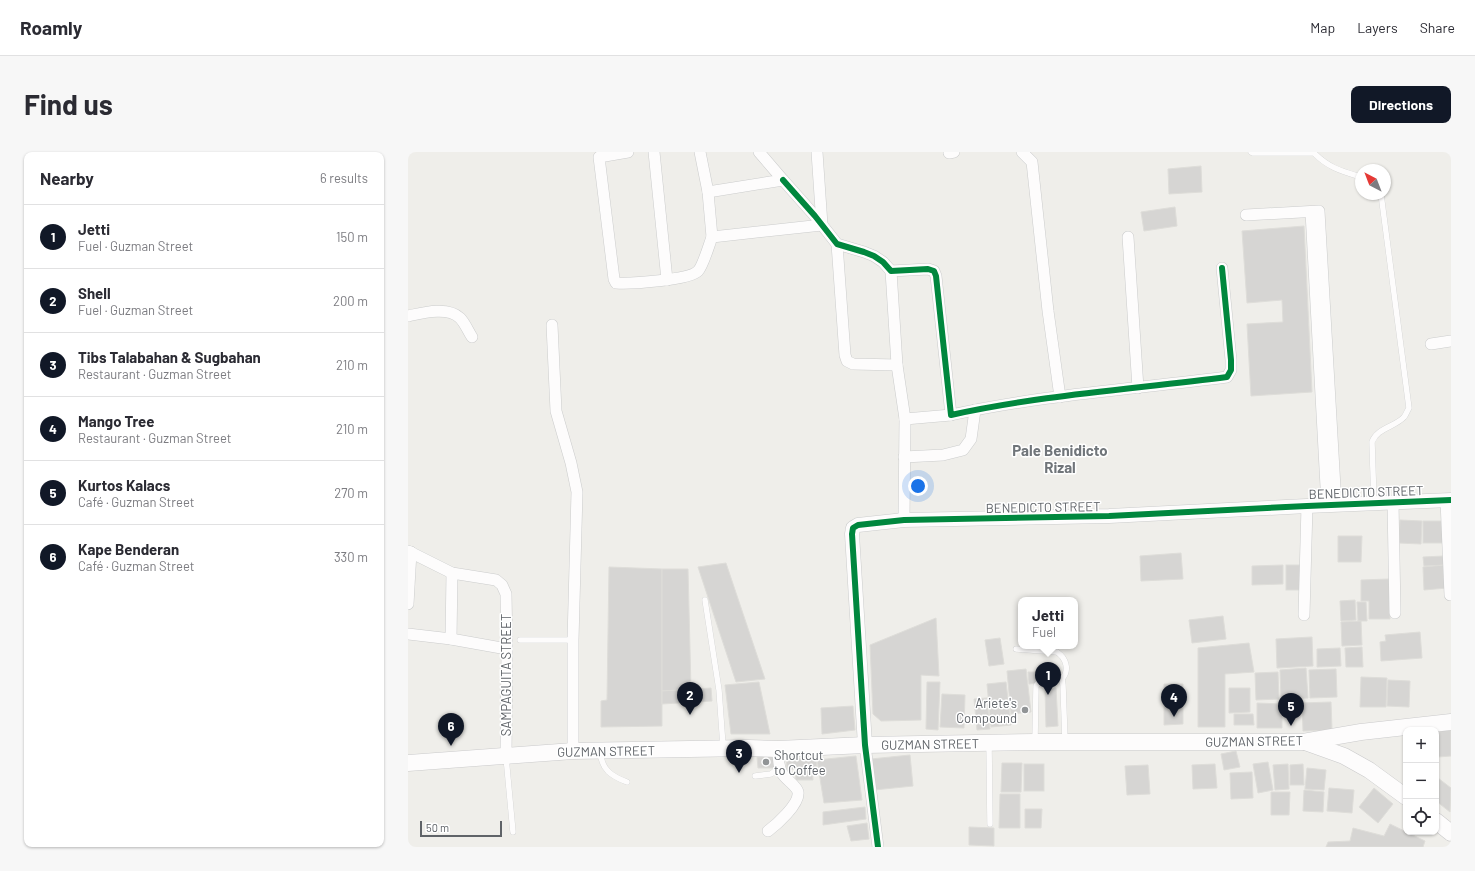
<!DOCTYPE html>
<meta charset="utf-8">
<style>
:root{--surface:#fff;--page:#f7f7f7;--text:#2b2b33;--muted:#7c7c81;--line:#e1e1e2;--accent:#111827}
body{margin:0;font-family:Barlow,sans-serif;background:var(--page);color:var(--text)}
.controls{position:absolute;right:12px;bottom:12px;display:grid;overflow:hidden;border-radius:8px;box-shadow:0 1px 3px #0004}
.controls button{width:36px;height:36px;display:grid;place-items:center;padding:0;border:0;border-bottom:1px solid var(--line);background:var(--surface);color:var(--text);font:20px sans-serif}
.compass{position:absolute;left:947px;top:12px;width:36px;height:36px;border-radius:50%;background:var(--surface);box-shadow:0 1px 3px #0004;rotate:318deg}
.scale{position:absolute;left:12px;bottom:10px;width:82px;box-sizing:border-box;padding-left:4px;border:2px solid #5f6368;border-top:0;font-size:11px;line-height:14px;white-space:nowrap;color:#5f6368;-webkit-text-stroke:3px #fff;paint-order:stroke}
.you{position:absolute;left:510px;top:334px;width:14px;height:14px;margin:-10px;border:3px solid #fff;border-radius:50%;background:#1a73e8;box-shadow:0 0 0 6px #1a73e833}
.badge{display:grid;place-items:center;width:26px;height:26px;border-radius:50%;background:var(--accent);color:#fff;font-size:13px;font-weight:700}
.pin{position:absolute;translate:-50% -33px;filter:drop-shadow(0 1px 2px #0008)}
.pin::after{content:'';position:absolute;top:21px;width:14px;height:12px;background:inherit;clip-path:polygon(0 0,100% 0,50% 100%)}
.popup{position:absolute;left:610px;top:445px;width:60px;height:52px;box-sizing:border-box;display:grid;place-content:center;border-radius:8px;background:var(--surface);filter:drop-shadow(0 1px 3px #0005);font-size:13px;white-space:nowrap;color:var(--muted)}
.popup b{font-size:15px;color:var(--text)}
.popup::after{content:'';position:absolute;left:50%;top:100%;margin-left:-8px;border:8px solid transparent;border-top-color:var(--surface)}
.list{margin:0;padding:0;list-style:none}
h2{display:flex;justify-content:space-between;align-items:center;height:52px;margin:0;padding:0 16px;font-size:17px}
h2 small{font-size:13px;font-weight:400;color:var(--muted)}
.list li{display:grid;grid-template-columns:26px 1fr auto;gap:12px;align-items:center;box-sizing:border-box;height:64px;padding:0 16px;border-top:1px solid var(--line)}
.list b{display:block;font-size:15px;white-space:nowrap}
.list p{margin:0;font-size:13px;white-space:nowrap;color:var(--muted)}
.list em{font-size:13px;font-style:normal;color:var(--muted)}
.icon{flex:none;width:22px;height:22px;fill:none;stroke:currentColor;stroke-width:2;stroke-linecap:round;stroke-linejoin:round}
.map{position:relative;flex:none;width:1043px;height:695px;overflow:hidden;border-radius:8px}
header{display:flex;align-items:center;gap:24px;box-sizing:border-box;height:56px;padding:0 20px;background:var(--surface);border-bottom:1px solid var(--line)}
header strong{font-size:19px}
nav{display:flex;gap:22px;margin-inline-start:auto;font-size:14px}
.intro{display:flex;align-items:center;justify-content:space-between;box-sizing:border-box;height:96px;padding:0 24px}
h1{margin:0;font-size:28px}
.button{padding:10px 18px;border-radius:8px;background:var(--accent);color:#fff;font-size:14px;font-weight:700}
main{display:flex;gap:24px;padding:0 24px}
aside{flex:1;background:var(--surface);border-radius:8px;box-shadow:0 1px 3px #0004}
.map>svg:first-child{display:block}
</style>
<header>
<strong>Roamly</strong>
<nav><a>Map</a><a>Layers</a><a>Share</a></nav>
</header>
<div class="intro"><h1>Find us</h1><a class="button">Directions</a></div>
<main>
<aside>
<h2>Nearby<small>6 results</small></h2>
<ul class="list">
<li><span class="badge">1</span><div><b>Jetti</b><p>Fuel · Guzman Street</p></div><em>150 m</em></li>
<li><span class="badge">2</span><div><b>Shell</b><p>Fuel · Guzman Street</p></div><em>200 m</em></li>
<li><span class="badge">3</span><div><b>Tibs Talabahan &amp; Sugbahan</b><p>Restaurant · Guzman Street</p></div><em>210 m</em></li>
<li><span class="badge">4</span><div><b>Mango Tree</b><p>Restaurant · Guzman Street</p></div><em>210 m</em></li>
<li><span class="badge">5</span><div><b>Kurtos Kalacs</b><p>Café · Guzman Street</p></div><em>270 m</em></li>
<li><span class="badge">6</span><div><b>Kape Benderan</b><p>Café · Guzman Street</p></div><em>330 m</em></li>
</ul>
</aside>
<div class="map">
<svg width="1043" height="695" viewBox="0 0 1043 695">
<rect width="100%" height="100%" fill="#efeeea"/>
<g fill="#d6d5d3" stroke="#deddd9">
<polygon points="793,14 794,40 761,42 760,17"/>
<polygon points="767,55 769,74 736,79 733,60"/>
<polygon points="896,74 904,240 843,244 839,172 875,170 874,148 839,151 834,79"/>
<polygon points="992,368 1014,369 1013,392 991,391"/>
<rect x="1015" y="369" width="21" height="22"/>
<polygon points="930,384 954,384 953,410 930,410"/>
<polygon points="773,401 775,427 733,429 732,404"/>
<polygon points="1036,404 1037,413 1016,414 1015,405"/>
<polygon points="318,411 357,527 328,530 290,415"/>
<polygon points="875,413 875,432 844,433 844,414"/>
<rect x="878" y="413" width="17" height="25"/>
<polygon points="1037,413 1039,436 1016,438 1015,415"/>
<polygon points="201,415 254,417 254,574 193,575 193,549 199,548"/>
<polygon points="254,417 280,417 283,538 254,539"/>
<polygon points="981,427 982,467 961,467 961,449 953,449 953,428"/>
<polygon points="947,448 948,468 933,469 932,449"/>
<polygon points="949,450 958,450 959,469 950,469"/>
<polygon points="815,464 818,487 784,491 781,468"/>
<polygon points="528,466 531,524 513,523 513,568 473,569 465,562 462,493"/>
<polygon points="953,469 954,493 934,494 933,470"/>
<polygon points="1012,480 1014,506 973,509 972,490 978,489 977,483"/>
<polygon points="904,485 905,514 869,516 868,487"/>
<polygon points="592,486 596,512 581,514 577,488"/>
<polygon points="841,491 846,520 817,522 817,575 790,575 790,496"/>
<polygon points="954,495 955,515 938,515 937,496"/>
<polygon points="932,496 933,514 909,515 909,497"/>
<polygon points="898,516 900,546 873,547 872,518"/>
<polygon points="618,517 623,560 603,562 599,519"/>
<polygon points="928,517 929,545 902,546 901,518"/>
<polygon points="620,520 629,520 630,531 621,532"/>
<polygon points="870,520 871,547 848,548 847,521"/>
<polygon points="953,525 979,526 978,555 952,555"/>
<polygon points="980,528 1002,529 1001,555 979,554"/>
<polygon points="351,530 362,582 323,582 317,533"/>
<polygon points="519,530 532,530 530,578 518,577"/>
<polygon points="598,530 603,573 583,575 579,532"/>
<polygon points="756,532 775,532 775,572 756,573"/>
<polygon points="303,536 304,549 254,552 254,539"/>
<polygon points="648,536 650,574 638,575 637,537"/>
<polygon points="821,536 842,536 842,560 821,561"/>
<polygon points="534,542 557,543 556,576 532,575"/>
<polygon points="579,546 582,577 569,578 566,547"/>
<polygon points="923,550 924,578 895,579 894,551"/>
<polygon points="849,551 874,552 874,576 849,576"/>
<polygon points="445,554 447,578 414,582 413,556"/>
<polygon points="826,562 845,562 846,573 826,573"/>
<polygon points="1043,578 1043,604 1030,605 1028,579"/>
<polygon points="828,599 832,615 816,618 813,602"/>
<polygon points="502,603 505,634 466,638 463,607"/>
<polygon points="366,604 366,616 350,616 349,605"/>
<polygon points="448,604 454,648 416,651 409,608"/>
<polygon points="408,605 409,615 404,616 405,628 388,628 387,617 379,618 378,607"/>
<polygon points="860,610 865,638 850,641 845,612"/>
<polygon points="594,611 614,611 613,640 593,640"/>
<rect x="616" y="612" width="20" height="27"/>
<polygon points="807,612 809,636 785,637 784,613"/>
<polygon points="880,612 881,637 867,638 865,613"/>
<polygon points="895,612 896,633 882,633 882,613"/>
<polygon points="740,613 742,642 719,643 717,614"/>
<polygon points="899,616 918,618 916,638 897,637"/>
<polygon points="844,620 845,646 823,647 822,621"/>
<polygon points="1030,626 1043,636 1042,660 1028,649 1028,628"/>
<polygon points="921,636 946,638 944,661 919,659"/>
<polygon points="966,636 985,652 970,671 951,655"/>
<polygon points="896,638 916,640 915,660 895,659"/>
<polygon points="863,640 882,640 881,663 863,663"/>
<polygon points="592,642 612,642 612,676 591,676"/>
<polygon points="457,655 458,667 415,673 415,660"/>
<polygon points="617,657 634,657 633,676 617,676"/>
<polygon points="459,671 461,687 443,689 439,674"/>
<polygon points="982,672 1017,689 1015,695 918,695 920,690 942,689 945,676 976,684"/>
<polygon points="561,675 586,676 586,694 561,693"/>
</g>
<g fill="none" stroke-linecap="round" stroke-linejoin="round">
<g stroke="#cbcccc" stroke-width="6">
<g id="service">
<path d="M843 0 845 1H906C921 16 933 19 953 25"/>
<path d="M966 350 964 290C969 276 987 275 996 265 998 263 999 259 1001 256L973 42"/>
<polyline points="297,448 311,538 315,594"/>
<polyline points="112,488 165,488"/>
<path d="M608 497 649 500C658 506 662 518 654 527"/>
<polyline points="627,588 628,534 634,526 648,524 654,527 655,533 657,588"/>
<polyline points="581,592 582,672"/>
<path d="M192 600C194 618 203 624 219 630"/>
<polyline points="98,605 105,680"/>
<polyline points="347,624 363,622 372,615"/>
</g>
</g>
<g stroke="#cbcccc" stroke-width="12">
<g id="minor">
<path d="M220 0 191 5 206 127 208 131C221 132 282 128 290 119 295 114 301 93 304 85L414 73 409 0"/>
<polyline points="246,0 259,128"/>
<polyline points="292,0 300,40 304,85"/>
<polyline points="614,0 624,10 640,159 652,245"/>
<polyline points="541,1 546,0"/>
<path d="M375 28 407 64 429 92 456 100 466 104 475 110 483 119 520 117 526 119 528 124 543 263C633 243 727 237 819 225L823 218V208L814 116"/>
<polyline points="300,40 375,28 351,0"/>
<polyline points="903,60 919,353"/>
<polyline points="838,63 911,59 928,353"/>
<polyline points="720,85 730,236"/>
<polyline points="429,92 437,203 439,209 445,212 489,213"/>
<polyline points="483,119 489,213 497,267 496,368"/>
<path d="M0 164C14 161 40 154 52 166 57 171 60 179 64 185"/>
<polyline points="144,173 148,259 163,311 169,340 165,488 165,599"/>
<polyline points="1023,192 1043,189"/>
<polyline points="497,267 543,263"/>
<polyline points="496,305 535,303 555,298 563,287 567,258"/>
<polyline points="1038,348 1042,443"/>
<polyline points="985,350 987,461"/>
<polyline points="0,399 44,421 88,428 94,433 98,442 99,497 98,603"/>
<polyline points="0,452 3,400"/>
<polyline points="896,463 899,354"/>
<polyline points="0,482 43,487 99,497"/>
<polyline points="43,487 44,421"/>
<polyline points="457,593 470,695"/>
<path d="M360 679C368 673 392 652 390 640 389 634 377 627 374 621 370 614 370 604 370 597"/>
</g>
</g>
<g stroke="#cbcccc" stroke-width="15">
<polyline id="tertiary" points="457,593 444,382 445,376 450,373 496,368 701,364 899,354 1043,348"/>
</g>
<g stroke="#cacacb" stroke-width="17">
<g id="secondary">
<polyline points="897,590 936,604 961,618 998,645"/>
<polyline points="0,611 165,599 340,596 370,597 457,593 627,590 895,590 953,580 1043,570"/>
<polyline points="1028,669 1043,681"/>
</g>
</g>
<use href="#service" stroke="#fdfcfc" stroke-width="5.5"/>
<use href="#minor" stroke="#fdfcfc" stroke-width="11"/>
<use href="#tertiary" stroke="#fdfcfc" stroke-width="14"/>
<use href="#secondary" stroke="#fdfcfc" stroke-width="16"/>
<g stroke="#fff" stroke-width="8">
<g id="cycleway">
<path d="M375 28 407 64 429 92 456 100 466 104 475 110 483 119 520 117 526 119 528 124 543 263C633 243 727 237 819 225L823 218V208L814 116"/>
<polyline points="470,695 457,593 444,382 445,376 450,373 496,368 701,364 899,354 1043,348"/>
</g>
</g>
<use href="#cycleway" stroke="#00873e" stroke-width="6"/>
</g>
<g fill="#919496" stroke="#fff" stroke-width="1.5">
<circle cx="617" cy="558" r="4"/>
<circle cx="358" cy="610" r="4"/>
</g>
<g text-anchor="middle" dominant-baseline="central" stroke-width="3" stroke-linejoin="round" paint-order="stroke">
<g font-size="13" fill="#5f6368" stroke="#fff">
<text transform="translate(958 340) rotate(-2)">BENEDICTO STREET</text>
<text transform="translate(635 355) rotate(-1)">BENEDICTO STREET</text>
<text transform="translate(98 523) rotate(-90)">SAMPAGUITA STREET</text>
<text transform="translate(846 589) rotate(-1)">GUZMAN STREET</text>
<text transform="translate(522 592) rotate(-1)">GUZMAN STREET</text>
<text transform="translate(198 599) rotate(-1)">GUZMAN STREET</text>
</g>
<g font-size="13" fill="#5f6368" stroke="#fff" text-anchor="end">
<text x="609" y="551">Ariete's<tspan x="609" dy="15">Compound</tspan></text>
<text x="366" y="603" text-anchor="start">Shortcut<tspan x="366" dy="15">to Coffee</tspan></text>
</g>
<g font-size="15" font-weight="bold" fill="#70757a" stroke="#fff">
<text x="652" y="298">Pale Benidicto<tspan x="652" dy="17">Rizal</tspan></text>
</g>
</g>
</svg>
<div class="controls">
<button>+</button>
<button>−</button>
<button><svg class="icon" aria-label="locate" viewBox="0 0 24 24"><circle cx="12" cy="12" r="6"/><path d="M12 2v4M12 18v4M2 12h4M18 12h4"/></svg></button>
</div>
<svg class="compass" viewBox="-18 -18 36 36"><path d="M0-13l5 13h-10z" fill="#e53935"/><path d="M0 13l5-13h-10z" fill="#7c7c81"/></svg>
<div class="scale">50 m</div>
<div class="you"></div>
<div class="pin badge" style="left:640px;top:543px">1</div>
<div class="popup"><b>Jetti</b>Fuel</div>
<div class="pin badge" style="left:282px;top:563px">2</div>
<div class="pin badge" style="left:331px;top:621px">3</div>
<div class="pin badge" style="left:766px;top:565px">4</div>
<div class="pin badge" style="left:883px;top:574px">5</div>
<div class="pin badge" style="left:43px;top:594px">6</div>
</div>
</main>
